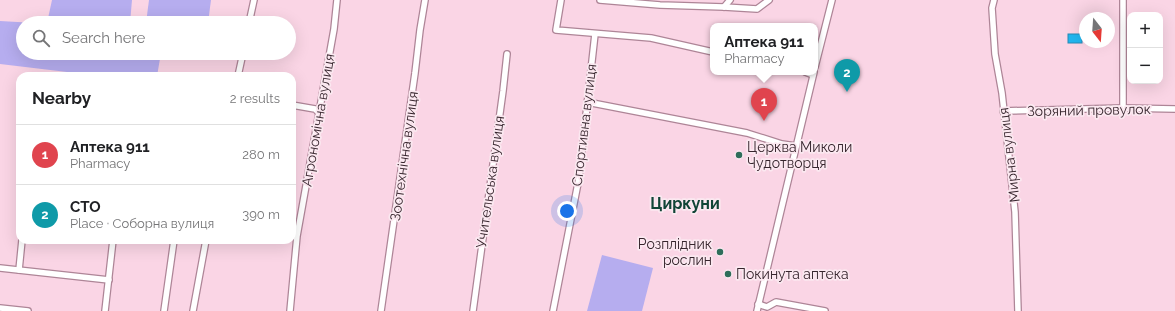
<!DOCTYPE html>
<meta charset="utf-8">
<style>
:root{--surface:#fff;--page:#f2f2f2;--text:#202124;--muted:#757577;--line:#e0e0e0;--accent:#ea580c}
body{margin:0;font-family:Raleway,sans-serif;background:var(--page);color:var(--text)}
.controls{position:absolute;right:12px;top:12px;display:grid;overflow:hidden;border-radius:8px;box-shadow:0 4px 16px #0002}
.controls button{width:36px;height:36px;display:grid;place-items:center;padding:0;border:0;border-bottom:1px solid var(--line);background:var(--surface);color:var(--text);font:20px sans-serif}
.compass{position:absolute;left:1079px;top:12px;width:36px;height:36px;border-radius:50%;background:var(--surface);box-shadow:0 4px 16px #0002;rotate:163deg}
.you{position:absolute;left:567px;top:211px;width:14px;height:14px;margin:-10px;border:3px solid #fff;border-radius:50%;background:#1a73e8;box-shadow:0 0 0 6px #1a73e833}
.badge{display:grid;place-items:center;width:26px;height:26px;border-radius:50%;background:var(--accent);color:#fff;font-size:13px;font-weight:700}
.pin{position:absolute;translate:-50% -33px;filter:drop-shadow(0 1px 2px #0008)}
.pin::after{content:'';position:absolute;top:21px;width:14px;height:12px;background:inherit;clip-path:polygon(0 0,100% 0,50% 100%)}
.popup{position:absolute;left:710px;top:23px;width:108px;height:52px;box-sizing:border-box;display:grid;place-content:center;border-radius:8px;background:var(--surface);filter:drop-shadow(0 1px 3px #0005);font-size:13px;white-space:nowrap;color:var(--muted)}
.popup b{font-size:15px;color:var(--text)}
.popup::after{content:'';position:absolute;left:50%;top:100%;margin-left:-8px;border:8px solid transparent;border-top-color:var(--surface)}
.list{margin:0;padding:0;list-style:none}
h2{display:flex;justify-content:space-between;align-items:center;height:52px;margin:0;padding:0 16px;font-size:17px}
h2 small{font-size:13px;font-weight:400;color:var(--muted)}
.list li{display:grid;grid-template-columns:26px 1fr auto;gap:12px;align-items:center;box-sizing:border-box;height:60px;padding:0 16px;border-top:1px solid var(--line)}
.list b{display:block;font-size:15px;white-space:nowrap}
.list p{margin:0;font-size:13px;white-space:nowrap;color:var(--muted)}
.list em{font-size:13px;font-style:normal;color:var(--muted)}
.icon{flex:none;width:22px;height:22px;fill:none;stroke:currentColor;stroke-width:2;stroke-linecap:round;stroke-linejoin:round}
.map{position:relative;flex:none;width:1175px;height:311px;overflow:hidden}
.search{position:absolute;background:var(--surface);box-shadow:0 4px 16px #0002;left:16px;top:16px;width:280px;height:44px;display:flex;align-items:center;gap:10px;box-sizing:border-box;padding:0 14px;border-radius:22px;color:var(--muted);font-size:15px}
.panel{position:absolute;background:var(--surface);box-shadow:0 4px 16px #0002;left:16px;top:72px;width:280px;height:172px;border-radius:12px}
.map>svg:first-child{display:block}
</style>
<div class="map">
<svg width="1175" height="311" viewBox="0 0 1175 311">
<rect width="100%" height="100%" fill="#fad5e5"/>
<g fill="#b6adef">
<polygon points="52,0 132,0 130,23 47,23"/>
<polygon points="149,0 211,0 208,23 146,23"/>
<polygon points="0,21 35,23 23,23 23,53 161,53 157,76 67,76 67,72 0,64"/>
<polygon points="602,255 653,268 642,311 587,311"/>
</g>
<rect fill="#20b6ef" stroke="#278ab5" x="1068" y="34" width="14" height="9"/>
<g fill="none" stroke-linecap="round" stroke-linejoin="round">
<g stroke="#ae8597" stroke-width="8">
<g id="minor">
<polyline points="561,0 556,30 651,38 713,52"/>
<polyline points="600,0 660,5 724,7 757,9 769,0"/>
<polyline points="994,0 992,8 995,54 1002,93 1015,212 1018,311"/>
<polyline points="1123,0 1123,108"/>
<polyline points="724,7 730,0"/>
<polyline points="249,23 254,0"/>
<polyline points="815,67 832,0"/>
<polyline points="805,72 813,75"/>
<polyline points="238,76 243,53"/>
<polyline points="587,102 747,133 782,144 796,146"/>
<polyline points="292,105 315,109 319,113"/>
<polyline points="1003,111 1123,108 1175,109"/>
<polyline points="0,268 109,280"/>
<polyline points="19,270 22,240"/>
<polyline points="758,304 767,307 776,302 825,311"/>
<polyline points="0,308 28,311"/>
<polyline points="105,311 113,240"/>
<polyline points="164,311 174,240"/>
<polyline points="193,311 206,240"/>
<polyline points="290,311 297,236 334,29 337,0"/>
<polyline points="381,311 415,73 420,30 425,0"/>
<polyline points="473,311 503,91 507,54"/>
<polyline points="553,311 579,178 595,34"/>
<polyline points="757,311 814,72"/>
</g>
</g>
<use href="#minor" stroke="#fff" stroke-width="5.5"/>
</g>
<g fill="#2e6d5a" stroke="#fbe8f0" stroke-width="1.5">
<circle cx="739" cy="155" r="4"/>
<circle cx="720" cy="252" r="4"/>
<circle cx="728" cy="274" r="4"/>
</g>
<g text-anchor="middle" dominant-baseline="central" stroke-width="3.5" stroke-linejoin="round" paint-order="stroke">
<g font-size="14" fill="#36252d" stroke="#fbe8f0">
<text transform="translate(1089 110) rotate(-1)">Зоряний провулок</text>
<text transform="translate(318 120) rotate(-80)">Агрономічна вулиця</text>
<text transform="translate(584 125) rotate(-83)">Спортивна вулиця</text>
<text transform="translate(1009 155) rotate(-97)">Мирна вулиця</text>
<text transform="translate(404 156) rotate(-82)">Зоотехнічна вулиця</text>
<text transform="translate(490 182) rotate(-82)">Учительська вулиця</text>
</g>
<g font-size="14" fill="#36252d" stroke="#fbe8f0" text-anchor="start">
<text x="747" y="147">Церква Миколи<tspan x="747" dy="16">Чудотворця</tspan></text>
<text x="712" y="244" text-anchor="end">Розплідник<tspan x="712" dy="16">рослин</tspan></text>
<text x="736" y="274">Покинута аптека</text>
</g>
<g font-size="16" font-weight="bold" fill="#104436" stroke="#fbe8f0">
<text x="685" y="203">Циркуни</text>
</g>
</g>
</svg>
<div class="controls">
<button>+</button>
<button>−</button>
</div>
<svg class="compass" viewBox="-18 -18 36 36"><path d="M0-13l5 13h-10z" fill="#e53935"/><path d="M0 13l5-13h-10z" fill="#757577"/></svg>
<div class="you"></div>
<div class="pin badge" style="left:764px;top:121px;background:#e0444e">1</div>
<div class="popup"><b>Аптека 911</b>Pharmacy</div>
<div class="pin badge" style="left:847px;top:92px;background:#0f9aa8">2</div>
<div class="search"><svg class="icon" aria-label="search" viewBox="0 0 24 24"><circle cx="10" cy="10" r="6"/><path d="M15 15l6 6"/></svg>Search here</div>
<section class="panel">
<h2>Nearby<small>2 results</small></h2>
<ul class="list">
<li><span class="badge" style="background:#e0444e">1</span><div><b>Аптека 911</b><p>Pharmacy</p></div><em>280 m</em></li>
<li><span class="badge" style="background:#0f9aa8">2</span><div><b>СТО</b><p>Place · Соборна вулиця</p></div><em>390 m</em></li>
</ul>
</section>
</div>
